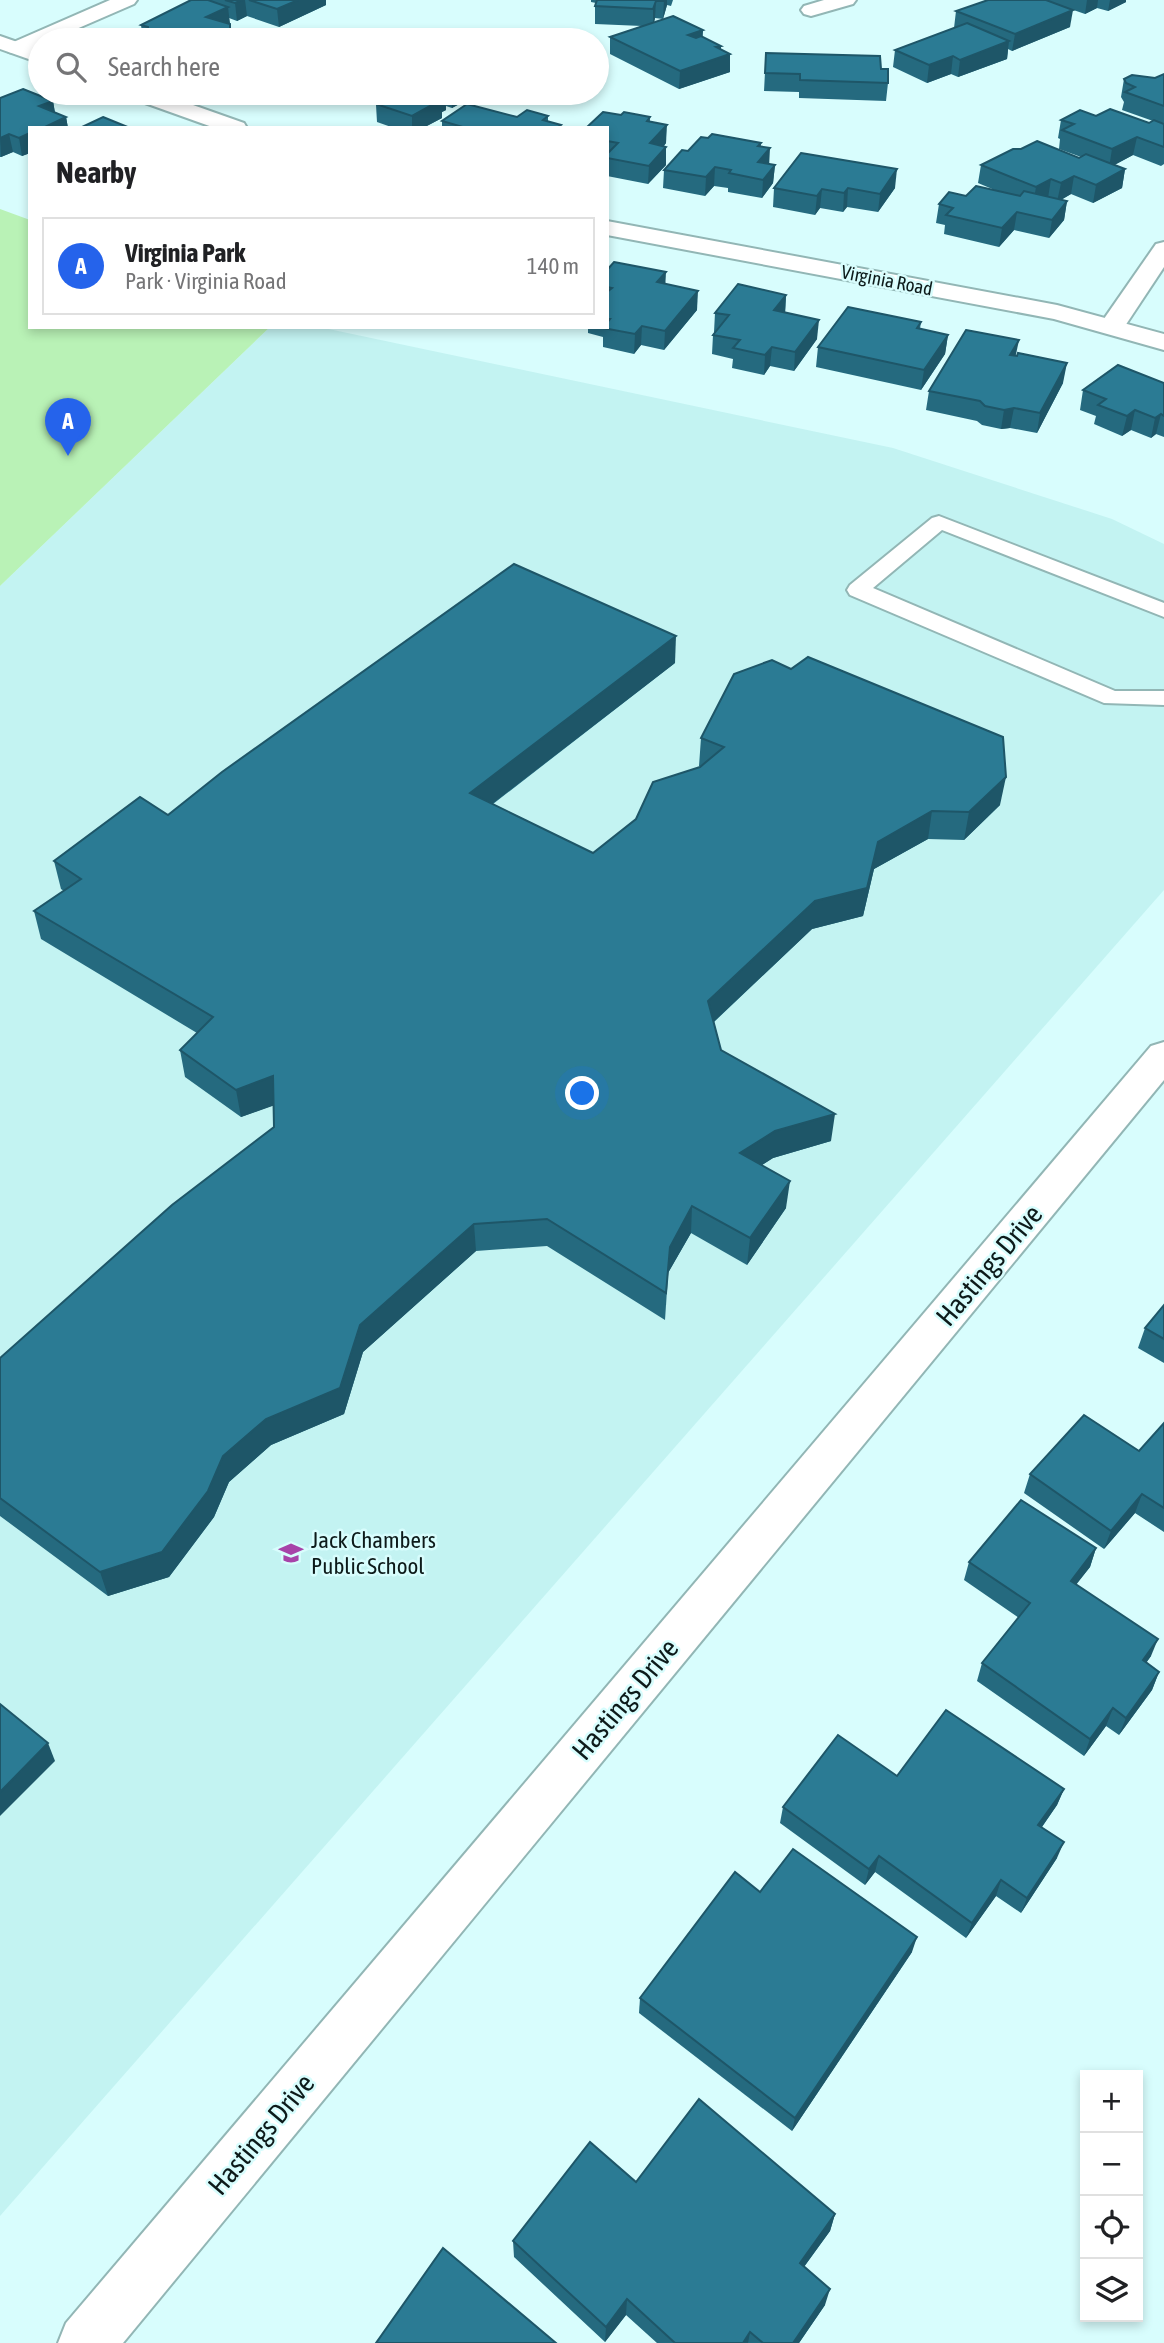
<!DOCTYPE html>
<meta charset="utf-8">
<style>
:root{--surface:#fff;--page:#f2f2f2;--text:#202124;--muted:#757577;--line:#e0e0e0;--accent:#2563eb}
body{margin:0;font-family:"Asap Condensed",sans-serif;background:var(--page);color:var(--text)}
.controls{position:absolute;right:21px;bottom:21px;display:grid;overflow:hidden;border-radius:0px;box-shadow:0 4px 10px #0003}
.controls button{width:63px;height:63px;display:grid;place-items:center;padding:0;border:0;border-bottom:2px solid var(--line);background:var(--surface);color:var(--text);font:35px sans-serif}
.you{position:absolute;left:583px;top:1094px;width:24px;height:24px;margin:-18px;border:5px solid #fff;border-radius:50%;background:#1a73e8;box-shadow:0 0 0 10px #1a73e833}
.badge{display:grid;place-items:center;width:46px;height:46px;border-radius:50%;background:var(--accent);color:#fff;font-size:23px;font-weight:700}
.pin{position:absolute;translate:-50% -58px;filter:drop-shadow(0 2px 4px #0008)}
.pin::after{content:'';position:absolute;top:37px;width:24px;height:21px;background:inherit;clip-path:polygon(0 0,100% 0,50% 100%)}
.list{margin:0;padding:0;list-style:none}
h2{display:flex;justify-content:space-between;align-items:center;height:91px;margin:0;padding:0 28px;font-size:30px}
h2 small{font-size:23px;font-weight:400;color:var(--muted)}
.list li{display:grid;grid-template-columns:46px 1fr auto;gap:21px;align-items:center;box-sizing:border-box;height:98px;margin:0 14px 14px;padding:0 14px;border:2px solid var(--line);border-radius:0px}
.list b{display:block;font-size:26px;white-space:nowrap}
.list p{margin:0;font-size:23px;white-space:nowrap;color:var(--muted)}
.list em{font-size:23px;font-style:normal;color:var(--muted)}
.icon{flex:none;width:38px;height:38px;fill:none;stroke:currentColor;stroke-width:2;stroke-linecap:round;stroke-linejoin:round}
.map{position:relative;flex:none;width:1164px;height:2343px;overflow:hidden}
.search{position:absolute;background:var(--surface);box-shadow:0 4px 10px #0003;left:28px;top:28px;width:581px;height:77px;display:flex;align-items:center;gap:18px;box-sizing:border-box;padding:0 24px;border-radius:38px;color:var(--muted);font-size:26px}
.panel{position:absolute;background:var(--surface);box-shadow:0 4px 10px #0003;left:28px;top:126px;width:581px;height:203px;border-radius:0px}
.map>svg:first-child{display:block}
</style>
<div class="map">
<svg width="1164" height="2343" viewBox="0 0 1164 2343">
<rect width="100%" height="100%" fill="#d8fdfd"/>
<polygon fill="#c3f3f2" points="270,327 319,327 893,448 1112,519 1164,544 1164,890 0,2216 0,586"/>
<polygon fill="#b9f2b6" points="0,209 30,220 30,327 270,327 0,586"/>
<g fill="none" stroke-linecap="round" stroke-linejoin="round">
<g stroke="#92b6b5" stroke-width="4">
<polygon id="lane" points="939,516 1164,603 1164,617 942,530 873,588 1115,691 1164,691 1164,705 1104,703 850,595 847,590 850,585 932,518"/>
</g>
<g stroke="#92b6b5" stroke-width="4">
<g id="street">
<path d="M110 0H137L134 4 51 40H40V45C29 50 20 55 9 52L6 48 9 44Z"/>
<polygon points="824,0 856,0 853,4 811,16 804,14 801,10 804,6"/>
<polygon points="1164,242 1164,267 1125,326 1121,331 1112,334 1103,331 1099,326 1156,244"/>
</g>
</g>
<g stroke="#92b6b5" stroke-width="4">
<g id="secondary">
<polygon points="0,36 40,50 40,63 0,49"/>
<polygon points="128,93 159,93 244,123 247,128 215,128 131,98"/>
<polygon points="607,221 1057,305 1164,334 1164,350 1054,319 607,235"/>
<polygon points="1164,1042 1164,1080 123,2343 58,2343 66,2323 1151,1046"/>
</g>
</g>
<use href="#lane" fill="#fff" fill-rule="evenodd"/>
<use href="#street" fill="#fff" fill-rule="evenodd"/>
<use href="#secondary" fill="#fff" fill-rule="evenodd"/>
</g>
<g fill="#256a7f">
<polygon points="191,0 326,0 326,5 279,27 247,16 237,21 229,18 232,40 143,40 141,25"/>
<polygon points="591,0 673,0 671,6 667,5 663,19 655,18 654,22 703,30 702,37 721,46 721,50 730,54 730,72 679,89 610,54 610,37 642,26 595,24 595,6 596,3 591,2"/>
<polygon points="988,0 1126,0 1126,2 1108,11 1097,8 1085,14 1062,6 1070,27 1012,51 1008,49 1007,59 958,77 951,74 927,83 893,67 895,50 954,28 956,11"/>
<polygon points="766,53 881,69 888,83 886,101 799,98 799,92 764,91"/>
<polygon points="1164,74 1164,164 1161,166 1133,155 1114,165 1125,169 1122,188 1093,203 1071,194 1061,200 1067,201 1064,220 1049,238 1014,230 999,247 944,234 945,225 936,223 939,204 966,196 997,191 978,183 981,165 1081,157 1059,149 1060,139 1058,138 1061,120 1096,116 1149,123 1153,121 1122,110 1124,102 1121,97 1124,79 1155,78"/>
<polygon points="323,93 462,93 463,102 452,108 446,106 446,110 442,112 442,118 423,128 394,128 377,122 376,105 359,99 359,93 345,100"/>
<polygon points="0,98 53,101 55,113 66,117 68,128 30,128 30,153 22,156 13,152 1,157 0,157"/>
<polygon points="621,115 650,117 650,122 666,143 664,146 666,147 666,165 648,184 607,176 607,128"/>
<polygon points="548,116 548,121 561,128 442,128 442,121"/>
<polygon points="760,147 769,164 775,165 773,183 762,198 728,192 728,188 714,186 705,196 663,188 664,170 688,151"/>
<polygon points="774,188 895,188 878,212 847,207 843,212 820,208 815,215 773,207"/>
<polygon points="607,270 665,284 697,310 664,350 641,345 634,354 603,347 603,337 588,333 588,327 607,327"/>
<polygon points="786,295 785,313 817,339 794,371 770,366 764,375 732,368 733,359 712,354 713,335 715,332 714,332 715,313"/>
<polygon points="921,322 920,329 948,335 945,354 921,390 816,367 818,347"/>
<polygon points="1016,356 1063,383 1037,433 1010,428 1001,429 982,425 977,421 926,410 929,391"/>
<polygon points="1164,383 1164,437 1156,434 1151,438 1131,430 1122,436 1094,424 1096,416 1080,410 1083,390"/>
<polygon points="675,663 493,804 593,853 701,767 699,766 701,738 1000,805 964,840 928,839 874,869 863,916 812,929 714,1022 721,1050 831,1141 773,1158 762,1165 786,1208 747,1265 691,1233 668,1273 665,1320 547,1246 476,1251 363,1352 344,1414 271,1445 229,1482 214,1517 169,1577 108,1596 0,1516 0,1358 274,1127 274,1105 241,1117 185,1077 180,1050 197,1033 41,939 34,911 64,891 61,889 54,861 168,815"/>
<polygon points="1164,1305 1164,1363 1138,1348 1145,1328"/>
<polygon points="1164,1423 1164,1532 1135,1513 1104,1549 1024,1493 1030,1474 1139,1451"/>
<polygon points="1096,1548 1090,1567 1076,1584 1151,1656 1146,1663 1159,1672 1152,1690 1119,1735 1106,1726 1084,1756 977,1681 982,1663 1019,1618 964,1580 969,1562"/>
<polygon points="897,1776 1064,1789 1057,1805 1042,1827 1057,1858 1021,1913 996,1896 966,1938 875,1872 865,1885 780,1823 783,1807"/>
<polygon points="760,1892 912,1952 792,2131 639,2013 640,1998"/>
<polygon points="636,2182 835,2214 830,2231 804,2267 825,2305 799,2343 657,2343 626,2315 605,2342 514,2257 513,2241"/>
</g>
<g fill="#1e5668">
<polygon points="242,0 245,0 247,16 237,21 235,3"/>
<polygon points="298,0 326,0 326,5 279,27 277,9"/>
<polygon points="664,0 667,0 667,5 663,19"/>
<polygon points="1087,0 1098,0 1097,8 1085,14"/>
<polygon points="1110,0 1126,0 1126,2 1108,11"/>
<polygon points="656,1 655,18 653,27 653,9"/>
<polygon points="228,7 230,24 206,17"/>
<polygon points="1073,10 1070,27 1012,51 1015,34"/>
<polygon points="230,24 232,40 201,40"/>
<polygon points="703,30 702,48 688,35"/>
<polygon points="1009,41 1007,59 958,77 960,60"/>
<polygon points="721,46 721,57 730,54 730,72 679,89 680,71 716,47"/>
<polygon points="953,56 951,74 927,83 929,65"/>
<polygon points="345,93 359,93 345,100"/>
<polygon points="386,93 391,93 392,106 387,109"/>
<polygon points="445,93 446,110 442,112 442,118 423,128 412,128 412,116 434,98"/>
<polygon points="451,93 462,93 463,102 452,108"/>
<polygon points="53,101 56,119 39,106"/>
<polygon points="66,117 68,128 43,128"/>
<polygon points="667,125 666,143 649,162 650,143"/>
<polygon points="30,133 30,153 22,156 19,138"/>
<polygon points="9,134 13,152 1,157 0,138"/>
<polygon points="1137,137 1133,155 1109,168 1112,149"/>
<polygon points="761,143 760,160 770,148 769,167 757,179 758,146"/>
<polygon points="666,147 666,165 648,184 649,166"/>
<polygon points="775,165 773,183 762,198 763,180"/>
<polygon points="715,167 714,186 705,196 706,177"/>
<polygon points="897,169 895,188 878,212 880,194"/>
<polygon points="1125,169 1122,188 1093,203 1096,185"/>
<polygon points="1074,176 1071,194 1057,202 1061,183"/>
<polygon points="1051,179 1048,198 1033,205 1036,187"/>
<polygon points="848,188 847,207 843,212 844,193"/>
<polygon points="822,189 820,208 815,215 817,196"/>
<polygon points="1067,201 1064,220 1049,238 1052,220"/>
<polygon points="1017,212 1014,230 999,247 1002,228"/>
<polygon points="666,272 665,291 657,282"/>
<polygon points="698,291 697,310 664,350 665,331"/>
<polygon points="786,295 785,314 774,310"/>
<polygon points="819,320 817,339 794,371 795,352"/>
<polygon points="642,326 641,345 634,354 635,334"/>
<polygon points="948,335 945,354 921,390 924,370"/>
<polygon points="1019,340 1015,359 1010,355"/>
<polygon points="772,347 770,366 764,375 765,355"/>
<polygon points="1067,363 1063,383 1037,433 1040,413"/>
<polygon points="1014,408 1010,428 1001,429 1004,410"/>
<polygon points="1135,410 1131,430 1122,436 1127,416"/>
<polygon points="1161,414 1156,434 1151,438 1155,418"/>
<polygon points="676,636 675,663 471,820 470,793"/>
<polygon points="1006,777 1000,805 964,840 969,812"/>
<polygon points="932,811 928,839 874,869 863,916 812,929 706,1029 708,1001 878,842"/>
<polygon points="273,1076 278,1104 241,1117 236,1090"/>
<polygon points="835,1114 831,1141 773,1158 738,1180 740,1153 775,1131"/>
<polygon points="790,1181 786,1208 747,1265 750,1238"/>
<polygon points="692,1206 691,1233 668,1273 665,1320 670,1247"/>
<polygon points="474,1224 476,1251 363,1352 344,1414 271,1445 229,1482 214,1517 169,1577 108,1596 100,1572 223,1456 360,1325"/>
<polygon points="1142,1494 1135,1513 1104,1549 1111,1531"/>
<polygon points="1096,1548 1090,1567 1065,1599 1071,1581"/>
<polygon points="1158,1639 1151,1656 1135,1678 1143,1660"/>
<polygon points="1159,1672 1152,1690 1119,1735 1126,1718"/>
<polygon points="1113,1708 1106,1726 1084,1756 1090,1739"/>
<polygon points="48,1743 55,1761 0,1816 0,1792"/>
<polygon points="1064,1789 1057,1805 1032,1841 1038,1825"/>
<polygon points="1064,1842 1057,1858 1021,1913 1027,1898"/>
<polygon points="879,1856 875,1872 865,1885 869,1869"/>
<polygon points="1001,1880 996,1896 966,1938 972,1923"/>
<polygon points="917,1937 912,1952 792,2131 795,2118"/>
<polygon points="835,2214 830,2231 795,2279 800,2263"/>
<polygon points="830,2289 825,2305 799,2343 793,2343"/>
<polygon points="627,2299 626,2315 605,2342 606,2327"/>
<polygon points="750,2332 748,2343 743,2343"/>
</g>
<g fill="#2b7b94" stroke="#1e5668" stroke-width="2">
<polygon points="191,0 208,0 228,7 206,17 230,24 230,29 201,40 174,40 148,31 148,27 141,25"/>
<polygon points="225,0 242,0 235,3"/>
<polygon points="249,0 298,0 277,9"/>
<polygon points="597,0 664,0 664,1 656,1 653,9 595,6"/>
<polygon points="988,0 1046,0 1073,10 1015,34 956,11"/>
<polygon points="673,16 703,30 688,35 696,38 701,36 721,46 716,47 730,54 680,71 610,37"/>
<polygon points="967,23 1009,41 960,60 953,56 929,65 895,50"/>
<polygon points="766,53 880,56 881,69 888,69 888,83 800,80 800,74 765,73"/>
<polygon points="1164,74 1164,106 1125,92 1135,87 1126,83 1124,79 1132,75 1155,78"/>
<polygon points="23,89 53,101 39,106 66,117 43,128 30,128 30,133 19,138 9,134 0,138 0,98"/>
<polygon points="396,93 444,93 434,98 441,100 412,116 376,104"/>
<polygon points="467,104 517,117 527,110 548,116 543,120 561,125 557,128 466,128 442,121"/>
<polygon points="1110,109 1149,123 1154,120 1164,124 1164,147 1137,137 1112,149 1062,130 1074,124 1061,120 1080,110 1096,116"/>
<polygon points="603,112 621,115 624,112 650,117 647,121 667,125 650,143 666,147 649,166 607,158 607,154 618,143 607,141 607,128 586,128"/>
<polygon points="103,117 130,128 80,128"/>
<polygon points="712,134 761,143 758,146 770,148 758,162 775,165 763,180 729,173 731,170 715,167 706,177 664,170 682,150 688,151 701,137 708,138"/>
<polygon points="1037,141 1079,158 1086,154 1125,169 1096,185 1074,176 1061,183 1051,179 1036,187 981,165 1013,149 1021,149"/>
<polygon points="801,153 897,169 880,194 848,188 844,193 822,189 817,196 774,188"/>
<polygon points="976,186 1020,196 1024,191 1067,201 1052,220 1017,212 1002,228 946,215 953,208 939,204 949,192 966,196"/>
<polygon points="614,262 666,272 657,282 698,291 665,331 642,326 635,334 603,328 607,327 607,323 610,319 607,319 607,292 612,288 607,287 607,270"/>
<polygon points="738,284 786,295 774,310 819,320 795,352 772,347 765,355 733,348 740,340 713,335 729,315 715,313"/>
<polygon points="848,307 921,322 917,328 948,335 924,370 818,347"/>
<polygon points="966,330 1019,340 1010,355 1017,356 1018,353 1067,363 1040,413 1014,408 1004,410 985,406 980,401 929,391"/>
<polygon points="1118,365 1164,383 1164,416 1161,414 1155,418 1135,410 1127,416 1098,405 1106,399 1083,390"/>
<polygon points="514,564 676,636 470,793 593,853 636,819 653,782 700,767 724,747 701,738 734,674 772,660 791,669 808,657 1003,737 1006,777 969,812 932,811 878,842 867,888 815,901 708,1001 721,1050 835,1114 775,1131 740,1153 790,1181 750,1238 692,1206 670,1247 666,1293 547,1219 474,1224 360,1325 340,1388 266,1419 223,1456 208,1491 162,1552 100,1572 0,1498 0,1358 172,1205 274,1127 273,1076 236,1090 180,1050 213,1017 34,911 81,879 54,861 140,797 168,815 222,772"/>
<polygon points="1164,1305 1164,1339 1145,1328"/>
<polygon points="1084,1415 1139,1451 1164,1423 1164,1508 1142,1494 1111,1531 1030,1474"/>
<polygon points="1021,1500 1096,1548 1071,1581 1158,1639 1143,1660 1159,1672 1126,1718 1113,1708 1090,1739 982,1663 1030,1603 969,1562"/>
<polygon points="0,1704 48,1743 0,1792"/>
<polygon points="946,1710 1064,1789 1038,1825 1064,1842 1027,1898 1001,1880 972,1923 879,1856 869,1869 783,1807 838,1735 897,1776"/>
<polygon points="793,1849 917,1937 795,2118 640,1998 735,1872 760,1892"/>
<polygon points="699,2099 835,2214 800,2263 830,2289 793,2343 763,2343 750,2332 743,2343 675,2343 627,2299 606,2327 513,2241 590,2142 636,2182"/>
<polygon points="443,2248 556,2343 376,2343"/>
</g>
<defs>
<g id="school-bare" transform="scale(1.89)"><path d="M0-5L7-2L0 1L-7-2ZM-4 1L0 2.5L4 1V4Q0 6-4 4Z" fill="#a743a9" stroke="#d8fdfd" stroke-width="2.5" paint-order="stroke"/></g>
</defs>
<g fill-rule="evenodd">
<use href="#school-bare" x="291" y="1553"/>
</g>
<g text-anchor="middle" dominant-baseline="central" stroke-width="5" stroke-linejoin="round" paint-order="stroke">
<g font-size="19" fill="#0d1a1a" stroke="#d8fdfd">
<text transform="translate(887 280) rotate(11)">Virginia Road</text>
</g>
<g font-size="23" fill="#0d1a1a" stroke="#d8fdfd" text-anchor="start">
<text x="311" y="1540">Jack Chambers<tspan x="311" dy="26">Public School</tspan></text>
</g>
<g font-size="28" fill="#0d1a1a" stroke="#d8fdfd">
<text transform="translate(989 1265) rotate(-50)">Hastings Drive</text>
<text transform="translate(625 1699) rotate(-50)">Hastings Drive</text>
<text transform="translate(261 2134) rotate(-50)">Hastings Drive</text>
</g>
</g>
</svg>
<div class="controls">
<button>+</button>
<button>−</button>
<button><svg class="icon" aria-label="locate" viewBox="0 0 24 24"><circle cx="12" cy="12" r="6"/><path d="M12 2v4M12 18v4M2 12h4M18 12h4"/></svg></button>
<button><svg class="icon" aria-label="layers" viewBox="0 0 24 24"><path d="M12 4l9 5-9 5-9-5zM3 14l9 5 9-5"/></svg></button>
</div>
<div class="you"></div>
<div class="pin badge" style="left:68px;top:456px">A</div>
<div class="search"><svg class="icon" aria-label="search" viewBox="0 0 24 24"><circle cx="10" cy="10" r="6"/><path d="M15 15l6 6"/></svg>Search here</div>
<section class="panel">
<h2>Nearby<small></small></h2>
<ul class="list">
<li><span class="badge">A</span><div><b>Virginia Park</b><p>Park · Virginia Road</p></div><em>140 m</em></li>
</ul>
</section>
</div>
